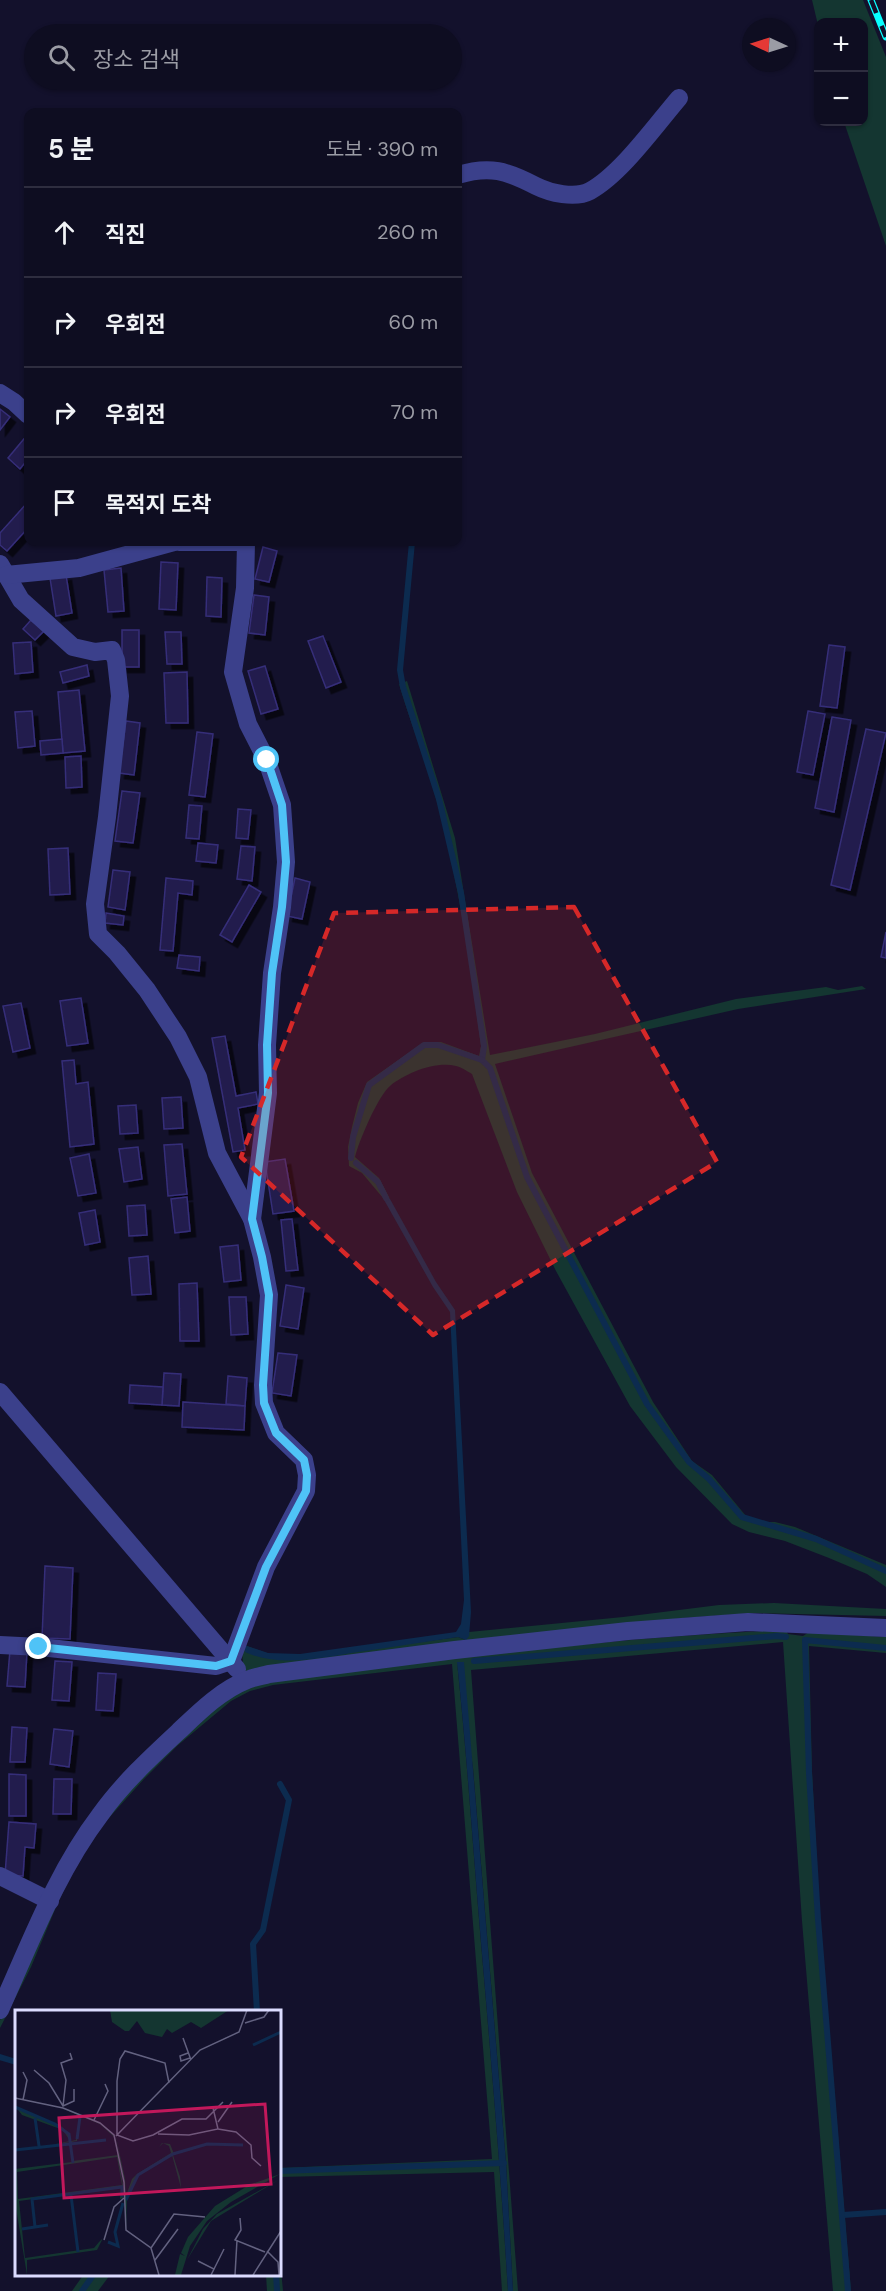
<!DOCTYPE html>
<html lang="ko">
<meta charset="utf-8">
<style>
:root{--surface:#0e0d21;--page:#1c1b2e;--text:#f1f3f6;--muted:#9b9ca5;--line:#2e2d3f}
body{margin:0;font-family:"DM Sans","Noto Sans KR",sans-serif;background:var(--page);color:var(--text)}
.controls{position:absolute;right:18px;top:18px;display:grid;overflow:hidden;border-radius:12px;box-shadow:0 2px 4px #0004}
.controls button{width:54px;height:54px;display:grid;place-items:center;padding:0;border:0;border-bottom:2px solid var(--line);background:var(--surface);color:var(--text);font:30px sans-serif}
.compass{position:absolute;left:742px;top:18px;width:54px;height:54px;border-radius:50%;background:var(--surface);box-shadow:0 2px 4px #0004;rotate:274deg}
.stop{position:absolute;width:18px;height:18px;margin:-14px;border:4px solid #4fc3f7;border-radius:50%;background:#fff}
.stop.end{background:#4fc3f7;border-color:#fff;box-shadow:0 2px 6px #0008}
.list{margin:0;padding:0;list-style:none}
h2{display:flex;justify-content:space-between;align-items:center;height:78px;margin:0;padding:0 24px;font-size:26px}
h2 small{font-size:20px;font-weight:400;color:var(--muted)}
.list li{display:grid;grid-template-columns:39px 1fr auto;gap:18px;align-items:center;box-sizing:border-box;height:90px;padding:0 24px;border-top:2px solid var(--line)}
.list b{display:block;font-size:22px;white-space:nowrap}
.list em{font-size:20px;font-style:normal;color:var(--muted)}
.icon{flex:none;width:33px;height:33px;fill:none;stroke:currentColor;stroke-width:2;stroke-linecap:round;stroke-linejoin:round}
.map{position:relative;flex:none;width:886px;height:2291px;overflow:hidden}
.search{position:absolute;background:var(--surface);box-shadow:0 2px 4px #0004;left:24px;top:24px;width:438px;height:66px;display:flex;align-items:center;gap:15px;box-sizing:border-box;padding:0 21px;border-radius:33px;color:var(--muted);font-size:22px}
.panel{position:absolute;background:var(--surface);box-shadow:0 2px 4px #0004;left:24px;top:108px;width:438px;height:438px;border-radius:12px}
.map>svg:first-child{display:block}
</style>
<div class="map">
<svg width="886" height="2291" viewBox="0 0 886 2291">
<defs>
<filter id="shadow"><feDropShadow dx="5.5" dy="5.5" stdDeviation="0" flood-color="#0009"/></filter>
</defs>
<rect width="100%" height="100%" fill="#13112c"/>
<g fill="#143631">
<polygon points="812,0 863,0 886,57 886,246 844,122 864,122 864,22 818,22 818,25"/>
<path d="M407 681 455 838 490 1055 595 1034 736 999 826 987 838 990 862 986 866 989 738 1009 495 1064 532 1173 653 1402 692 1461 712 1475 746 1516 765 1522H775L795 1527 886 1565V1587L867 1574 829 1558 785 1541 749 1532 732 1524 676 1467 630 1406 556 1271 517 1192 472 1074C467 1071 461 1067 456 1066 435 1061 406 1073 390 1086 378 1096 359 1141 355 1157L379 1178 390 1199 384 1193 383 1198 362 1173 349 1166 348 1147 352 1127 358 1103 367 1082 424 1042H441L479 1056 481 1046C470 964 459 882 437 802 426 762 411 724 399 684Z"/>
<polygon points="774,1603 886,1609 886,1616 754,1613 683,1618 254,1673 244,1671 242,1654 244,1645 287,1660 458,1637 466,1640 469,1632 623,1617 719,1605"/>
<path d="M786 1630 788 1634 803 1636 809 1632 886 1637V1653L809 1646 812 1771 820 1919 851 2291H833L802 1921 783 1642 471 1670 518 2291H513L506 2163 473 1768 457 1662C467 1756 473 1849 481 1943 491 2059 501 2175 508 2291H502L494 2172 279 2177V2168L492 2159 452 1664 273 1685 250 1691 231 1701 177 1746 144 1779 89 1840 59 1900 31 1967 0 2028V2020L53 1903 88 1837 194 1722 249 1686 272 1680C443 1659 615 1637 786 1630Z"/>
<polygon points="279,2247 283,2291 267,2291 266,2275 279,2274"/>
<polygon points="84,2274 110,2274 110,2275 98,2291 72,2291"/>
</g>
<g fill="#0c2b4f">
<path d="M383 1193 390 1199 436 1282 455 1310 471 1612 469 1636 466 1640 458 1637C427 1642 396 1646 365 1651 328 1656 281 1669 245 1652L244 1645 268 1653 300 1654 456 1632 461 1624 464 1600 450 1312 433 1287 383 1198Z"/>
<path d="M457 1662H464L506 2163 513 2291H508C501 2175 491 2059 481 1942 473 1849 467 1755 457 1662Z"/>
</g>
<g fill="none" stroke-linecap="round" stroke-linejoin="round">
<g stroke="#0c2b4f" stroke-width="6">
<polyline points="412,542 400,670 403,687 439,799 461,893 484,1046 482,1060 490,1068 527,1177 647,1404 689,1462 709,1479 742,1517 816,1539 886,1571"/>
<polyline points="351,1158 353,1137 369,1085 424,1045 438,1045 482,1060"/>
<polyline points="356,1163 378,1182 386,1198"/>
<polyline points="474,1661 777,1636 786,1637"/>
<polyline points="257,2012 253,1944 263,1930 289,1800 280,1784"/>
<polyline points="0,2057 16,2062"/>
<polyline points="279,2171 504,2163"/>
<polyline points="843,2215 886,2212"/>
<polyline points="276,2274 277,2291"/>
<polyline points="82,2291 94,2274"/>
<polyline points="848,2291 818,1919 809,1773 805,1640 886,1648"/>
</g>
</g>
<g fill="#221d4d" stroke="#362e79" stroke-width="1.5" filter="url(#shadow)">
<polygon points="0,409 10,417 0,430"/>
<polygon points="28,434 28,459 20,469 8,458"/>
<polygon points="27,503 28,528 7,551 0,545 0,533"/>
<polygon points="263,547 277,551 269,582 255,579"/>
<polygon points="161,562 178,563 176,610 159,609"/>
<polygon points="121,568 124,611 108,612 104,570"/>
<polygon points="66,575 72,613 56,616 50,578"/>
<polygon points="207,577 222,578 221,617 206,616"/>
<polygon points="254,595 269,597 265,635 249,633"/>
<polygon points="31,620 44,631 35,640 23,629"/>
<rect x="122" y="630" width="17" height="37"/>
<polygon points="165,632 181,632 182,664 167,664"/>
<polygon points="323,636 341,682 326,688 308,641"/>
<polygon points="31,642 33,672 15,674 13,643"/>
<polygon points="829,645 845,647 837,708 820,706"/>
<polygon points="87,665 89,676 63,683 60,672"/>
<polygon points="265,666 278,709 261,714 248,671"/>
<polygon points="187,672 188,723 166,723 164,673"/>
<polygon points="79,690 85,751 63,753 58,692"/>
<polygon points="32,711 35,746 18,748 15,712"/>
<polygon points="808,711 825,714 813,775 797,772"/>
<polygon points="832,717 851,720 834,812 815,808"/>
<polygon points="126,721 140,723 134,775 119,773"/>
<polygon points="866,729 886,733 850,890 831,885"/>
<polygon points="197,732 213,734 205,797 189,795"/>
<polygon points="62,739 63,753 41,755 40,741"/>
<polygon points="81,756 82,787 66,788 65,757"/>
<polygon points="122,791 140,793 133,843 115,841"/>
<polygon points="189,805 202,806 199,839 186,838"/>
<polygon points="238,809 251,810 248,839 236,838"/>
<polygon points="198,843 218,845 216,863 196,861"/>
<polygon points="241,846 255,847 252,881 237,879"/>
<polygon points="68,848 70,894 50,895 48,849"/>
<polygon points="113,870 130,872 125,910 108,907"/>
<polygon points="166,878 193,881 192,895 178,893 173,951 160,950"/>
<polygon points="295,878 310,882 302,919 287,916"/>
<polygon points="249,885 261,892 232,942 220,935"/>
<polygon points="106,913 124,916 123,925 105,923"/>
<polygon points="886,932 886,958 881,957"/>
<polygon points="179,955 200,957 199,971 177,968"/>
<polygon points="81,998 88,1043 67,1046 60,1001"/>
<polygon points="21,1003 30,1048 13,1052 3,1006"/>
<polygon points="225,1036 236,1096 256,1092 258,1104 238,1108 245,1150 233,1152 212,1038"/>
<polygon points="74,1060 76,1084 88,1082 94,1144 70,1147 62,1061"/>
<polygon points="181,1097 183,1128 164,1129 162,1098"/>
<polygon points="136,1105 138,1133 120,1134 118,1106"/>
<polygon points="182,1144 187,1194 168,1196 164,1145"/>
<polygon points="138,1147 142,1179 124,1182 119,1149"/>
<polygon points="89,1154 96,1193 78,1196 70,1158"/>
<polygon points="285,1159 294,1211 273,1214 265,1162"/>
<polygon points="187,1197 190,1231 175,1233 171,1199"/>
<polygon points="145,1205 147,1235 129,1236 127,1206"/>
<polygon points="95,1210 100,1242 85,1245 79,1213"/>
<polygon points="292,1219 298,1270 286,1271 281,1220"/>
<polygon points="238,1245 241,1280 224,1282 220,1247"/>
<polygon points="148,1256 151,1294 132,1295 129,1258"/>
<polygon points="197,1283 199,1341 180,1341 179,1284"/>
<polygon points="286,1285 304,1288 298,1329 280,1326"/>
<polygon points="229,1297 246,1297 248,1334 231,1335"/>
<polygon points="278,1353 297,1355 291,1396 272,1393"/>
<polygon points="164,1373 181,1374 179,1406 162,1405"/>
<polygon points="228,1376 247,1378 245,1406 226,1404"/>
<polygon points="130,1385 163,1387 162,1405 129,1403"/>
<polygon points="183,1402 245,1406 244,1430 182,1427"/>
<polygon points="45,1566 73,1568 70,1639 42,1638"/>
<polygon points="10,1650 27,1651 25,1687 7,1686"/>
<polygon points="55,1661 72,1662 69,1701 52,1700"/>
<polygon points="98,1673 116,1674 113,1711 96,1710"/>
<polygon points="12,1727 27,1728 25,1762 10,1762"/>
<polygon points="54,1729 73,1731 69,1767 50,1764"/>
<polygon points="9,1774 26,1775 26,1816 9,1816"/>
<polygon points="54,1779 72,1779 71,1814 53,1814"/>
<polygon points="9,1822 36,1824 34,1848 25,1847 23,1876 5,1875"/>
</g>
<g fill="none" stroke-linecap="round" stroke-linejoin="round">
<g stroke="#3b408b" stroke-width="18">
<path d="M458 175C490 165 507 171 536 186 550 193 575 199 590 191 621 174 655 126 679 98"/>
<polyline points="0,393 14,402 28,415"/>
<polyline points="179,542 246,542 245,588 233,672 248,724 267,761 282,805 286,862 282,907 272,973 267,1045 268,1093 252,1219"/>
<polyline points="0,564 21,600 73,647 95,652 112,650 116,660 120,696 107,817 95,904 98,934 117,953 147,990 178,1037 198,1077 217,1153 252,1219 262,1257 269,1295 263,1385 264,1403 276,1433 304,1460 307,1475 306,1491 266,1567 231,1661 216,1666 40,1647 0,1645"/>
<polyline points="6,575 79,568 174,542"/>
<polyline points="0,1392 237,1669"/>
<polyline points="0,1876 50,1901"/>
<path d="M0 2010C30 1944 56 1873 100 1815 122 1784 150 1758 178 1732 198 1713 221 1690 247 1680 254 1677 262 1676 269 1674L455 1650 628 1631 748 1622 886 1628"/>
</g>
<g stroke="#08ffff" stroke-width="7">
<polyline id="rail" points="871,0 886,37"/>
</g>
<use href="#rail" stroke="#13112c" stroke-width="4.5" stroke-dasharray="14" stroke-linecap="butt"/>
</g>
<g fill="none" stroke-linecap="round" stroke-linejoin="round">
<polyline stroke="#4fc3f7" stroke-width="8" points="39,1647 216,1666 231,1661 266,1567 306,1491 307,1475 304,1460 276,1433 264,1403 263,1385 269,1295 262,1257 252,1219 268,1093 267,1045 272,973 282,907 286,862 282,805 267,760"/>
</g>
<path fill="#d62828" fill-opacity="0.2" stroke="#d62828" stroke-width="4.5" stroke-dasharray="12 8" stroke-linejoin="round" d="M574 907 717 1162 433 1335 241 1157 334 913Z"/>
<g transform="translate(15 2010)">
<rect width="266" height="266" fill="#13112c"/>
<path d="M95 0H214L186 18 176 12 157 23 152 19 147 27 130 23 122 11 114 21H110L97 12ZM0 96 46 116 54 124 56 131 61 130 65 106 47 98 85 113 100 127 108 175V188L105 189 106 177 4 191 10 248 79 238 84 232 87 229V230L82 240 12 250V265L0 192V159L57 152 55 132 36 135 55 131 48 120 7 105ZM65 106 85 114 99 127 103 145 58 151 56 132 62 131ZM102 147 107 175 3 189 2 162ZM101 127 110 169 111 186 117 169 122 164 156 143 154 136 148 133 144 137 147 133 155 134 159 144 191 135 158 145 165 167 166 178 157 145 123 166 112 190 111 220 109 172ZM265 164 216 192 192 211 175 236 166 265H160L165 244 170 246 166 243 173 227 200 196 234 175ZM265 169 196 211 172 250 188 219 202 204Z" fill="#143631" fill-rule="evenodd"/>
<path fill="none" stroke="#0c2b4f" stroke-width="3" d="M238 35 266 22M0 97 40 114 54 124 58 153M20 108 24 136M62 129 65 107M0 140 91 130M56 185 63 242M111 190 123 165 158 144 192 134 228 135M20 217 17 189 107 177V187M7 219 33 215M93 232 103 236 100 222 108 193"/>
<path fill="none" stroke="#636280" stroke-width="1.5" d="M230 13 249 7 254 0M168 28 176 50M173 43 165 46 166 51 175 48M19 60 34 73 48 96 59 91V79M154 73 150 53 110 41 105 49 102 71V125L118 131 138 125 167 109H191L208 92M0 88 48 98 85 113 99 125 109 172 111 220 136 238 144 265M8 90 12 70 8 62M48 96 51 70 46 53 57 49 55 43M79 110 93 81 90 74M203 112 217 92M203 119 221 122 236 135 237 148 246 156M143 124 174 125 203 119 198 98M101 126 185 40 224 22 232 0M225 208 226 220 220 230 250 242M89 230 99 197 109 188M136 238 159 204 190 207M252 241 263 252 264 265M140 250 163 219M183 251 199 259 196 265M199 259 209 239M220 265 222 230M238 265 266 221"/>
<path fill="#c2185b" fill-opacity="0.15" stroke="#c2185b" stroke-width="3" d="M250 94 256 174 49 188 44 108Z"/>
<rect width="266" height="266" fill="none" stroke="#dcdcff" stroke-width="3"/>
</g>
</svg>
<div class="controls">
<button>+</button>
<button>−</button>
</div>
<svg class="compass" viewBox="-18 -18 36 36"><path d="M0-13l5 13h-10z" fill="#e53935"/><path d="M0 13l5-13h-10z" fill="#9b9ca5"/></svg>
<div class="stop" style="left:267px;top:760px"></div>
<div class="stop end" style="left:39px;top:1647px"></div>
<div class="search"><svg class="icon" aria-label="search" viewBox="0 0 24 24"><circle cx="10" cy="10" r="6"/><path d="M15 15l6 6"/></svg>장소 검색</div>
<section class="panel">
<h2>5 분<small>도보 · 390 m</small></h2>
<ul class="list">
<li><svg class="icon" aria-label="ahead" viewBox="0 0 24 24"><path d="M12 20V5M6 11l6-6 6 6"/></svg><div><b>직진</b></div><em>260 m</em></li>
<li><svg class="icon" aria-label="right" viewBox="0 0 24 24"><path d="M7 20v-9h11M14 6l5 5-5 5"/></svg><div><b>우회전</b></div><em>60 m</em></li>
<li><svg class="icon" aria-label="right" viewBox="0 0 24 24"><path d="M7 20v-9h11M14 6l5 5-5 5"/></svg><div><b>우회전</b></div><em>70 m</em></li>
<li><svg class="icon" aria-label="arrive" viewBox="0 0 24 24"><path d="M6 21V4h12l-3 4 3 4H6"/></svg><div><b>목적지 도착</b></div></li>
</ul>
</section>
</div>
